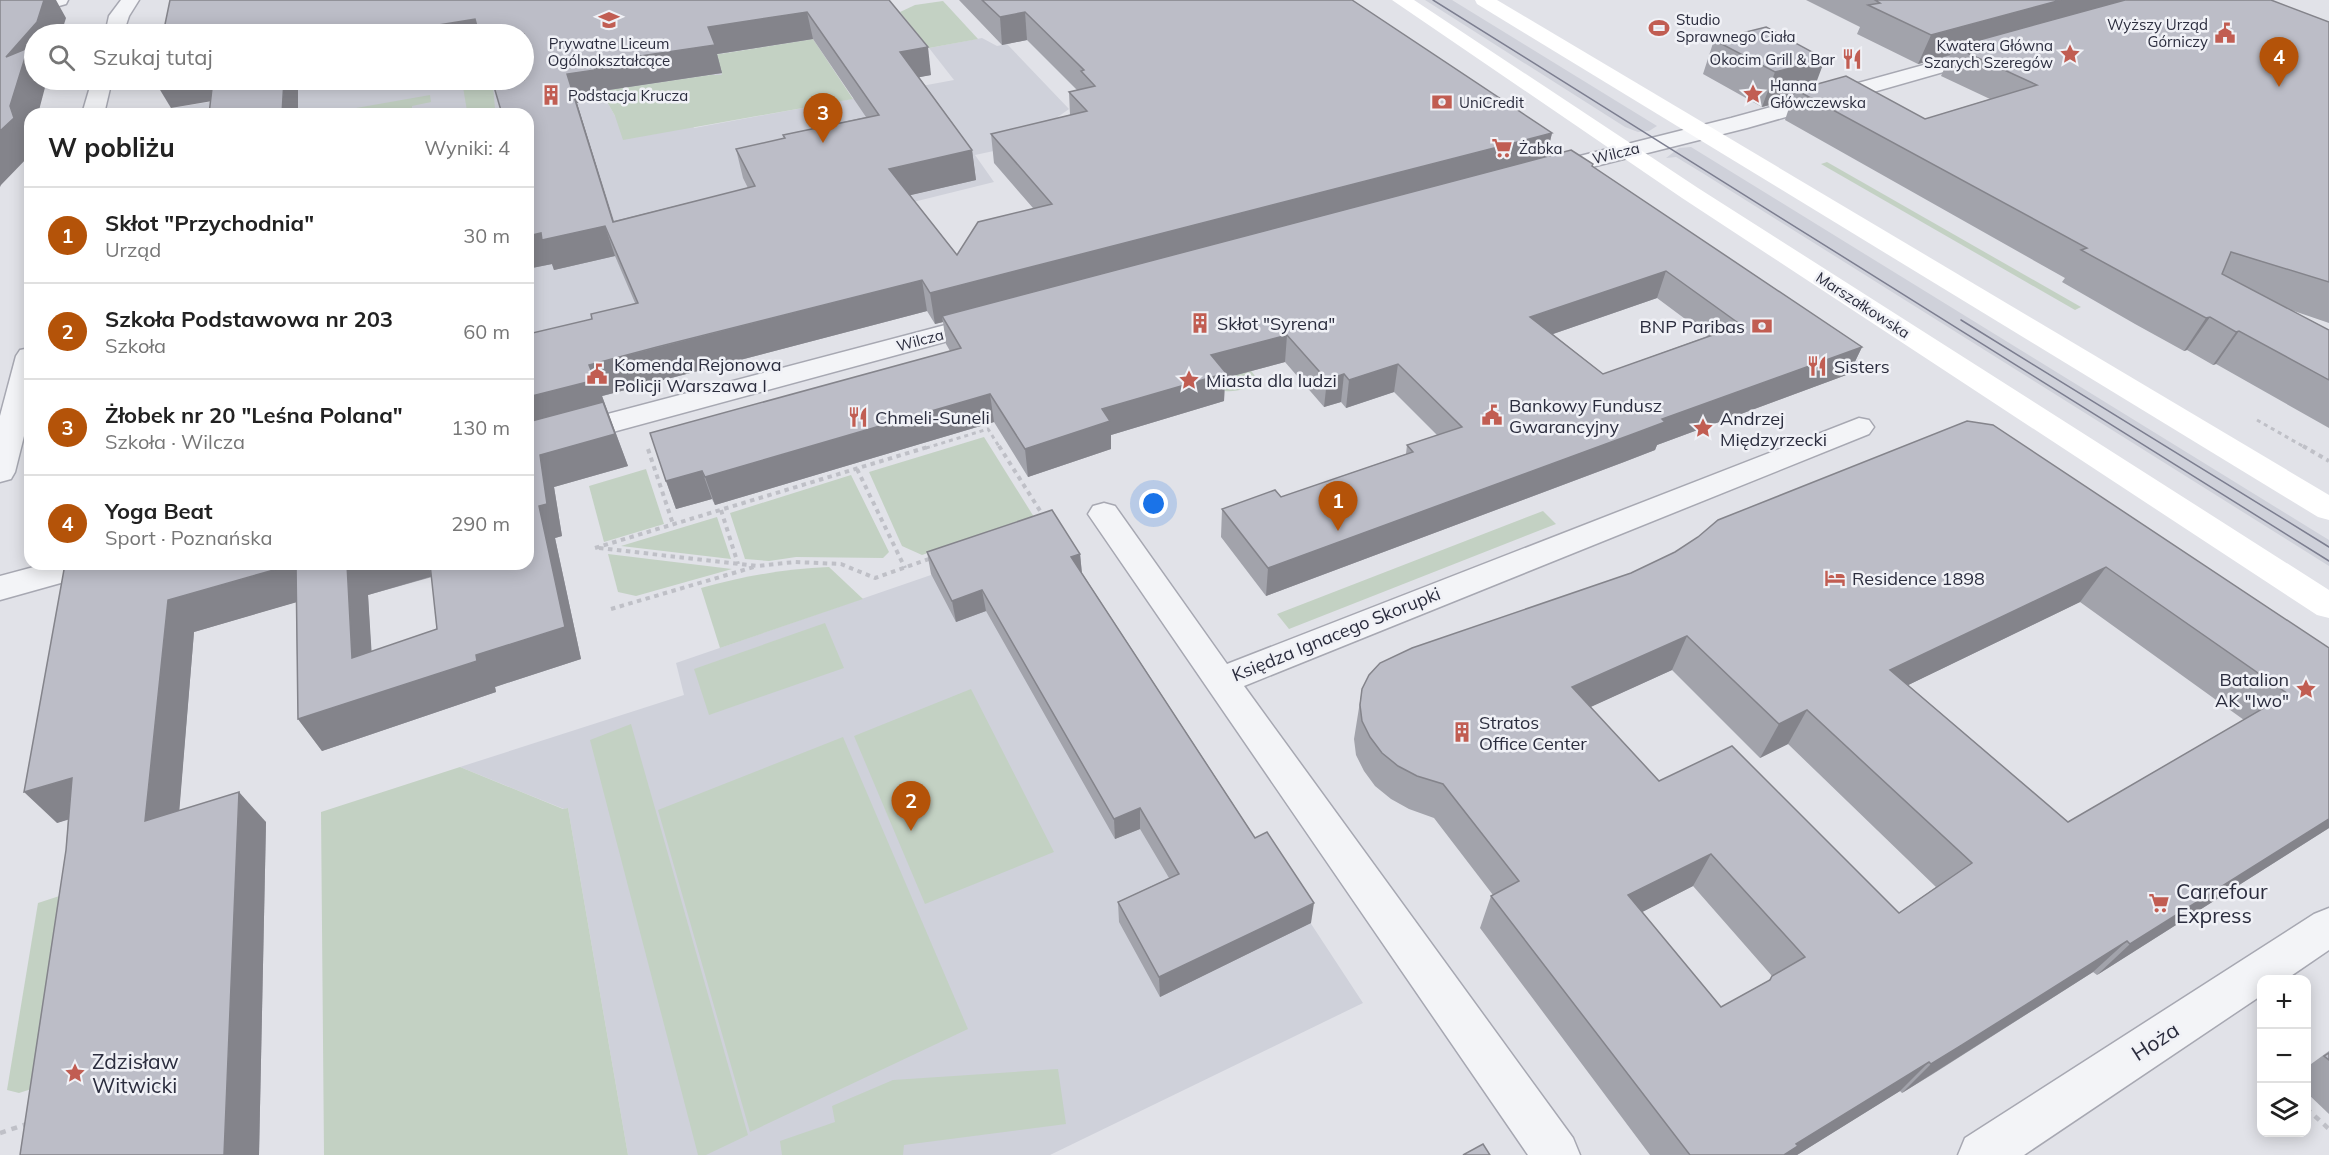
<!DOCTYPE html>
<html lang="pl">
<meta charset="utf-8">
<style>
:root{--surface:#fff;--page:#f6f6f6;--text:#222;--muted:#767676;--line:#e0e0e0;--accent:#b45309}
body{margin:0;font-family:Mulish,sans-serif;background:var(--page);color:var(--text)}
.controls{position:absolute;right:18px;bottom:18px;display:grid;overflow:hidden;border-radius:12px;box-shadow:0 3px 15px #0003}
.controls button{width:54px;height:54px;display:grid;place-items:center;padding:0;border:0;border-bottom:2px solid var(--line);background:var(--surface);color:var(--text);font:30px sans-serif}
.you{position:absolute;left:1154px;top:504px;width:21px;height:21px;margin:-15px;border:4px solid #fff;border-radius:50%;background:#1a73e8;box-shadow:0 0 0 9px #1a73e833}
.badge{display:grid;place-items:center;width:39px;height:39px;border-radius:50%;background:var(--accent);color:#fff;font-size:20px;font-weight:700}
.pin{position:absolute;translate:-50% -50px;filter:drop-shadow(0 2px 3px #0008)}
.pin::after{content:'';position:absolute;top:32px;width:21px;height:18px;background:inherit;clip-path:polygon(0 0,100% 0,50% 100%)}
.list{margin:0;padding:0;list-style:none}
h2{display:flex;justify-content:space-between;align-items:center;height:78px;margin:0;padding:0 24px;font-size:26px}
h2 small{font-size:20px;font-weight:400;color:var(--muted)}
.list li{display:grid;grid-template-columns:39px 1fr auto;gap:18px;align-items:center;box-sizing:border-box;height:96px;padding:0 24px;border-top:2px solid var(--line)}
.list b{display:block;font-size:22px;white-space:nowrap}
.list p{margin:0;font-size:20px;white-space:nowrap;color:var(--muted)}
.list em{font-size:20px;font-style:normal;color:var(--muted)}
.icon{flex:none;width:33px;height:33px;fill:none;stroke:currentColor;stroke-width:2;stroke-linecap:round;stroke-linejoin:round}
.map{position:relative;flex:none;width:2329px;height:1155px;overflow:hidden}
.search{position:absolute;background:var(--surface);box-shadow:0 3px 15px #0003;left:24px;top:24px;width:510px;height:66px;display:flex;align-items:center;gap:15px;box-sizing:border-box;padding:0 21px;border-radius:33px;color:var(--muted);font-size:22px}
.panel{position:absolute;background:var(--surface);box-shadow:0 3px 15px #0003;left:24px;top:108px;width:510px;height:462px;border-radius:18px}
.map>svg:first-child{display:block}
</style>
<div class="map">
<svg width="2329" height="1155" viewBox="0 0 2329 1155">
<rect width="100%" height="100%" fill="#e1e2e8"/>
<g fill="#cfd1da">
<polygon points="566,0 785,0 813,39 715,55 723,75 710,75 601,91 615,116 693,126 694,128 954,80 929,48 982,38 997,46 1007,44 1069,109 1017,146 975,155 994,182 623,274 667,379 528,416 528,114 171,114 172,108 327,83 328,80 524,80"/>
<polygon points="1425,0 1452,0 1657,126 1649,131 1638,132 1625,127"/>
<polygon points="1691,147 2329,540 2329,566 1704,174 1676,157 1666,158 1679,148"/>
<polygon points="931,575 1082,575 1363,1003 1050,1155 628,1155 568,808 564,809 460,767 684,695 676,663"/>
</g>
<g fill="#c3d1c3">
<polygon points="943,1 978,39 929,48 900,12 915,5"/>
<polygon points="813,39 853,99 623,140 615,116 601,91 710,75 722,75 714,55"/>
<polygon points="463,87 493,87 495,108 467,111"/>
<polygon points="430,95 431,102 412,106 412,114 322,114"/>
<polygon points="1827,162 2081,307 2075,310 1821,164"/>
<path d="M1240 356 1258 380C1252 389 1235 392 1225 391L1201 361Z"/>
<polygon points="984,437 1034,517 922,555 902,546 869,472"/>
<polygon points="646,469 664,524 604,542 589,486"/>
<polygon points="851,475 889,552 883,558 796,557 769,561 745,559 730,513"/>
<polygon points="1543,511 1556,524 1289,629 1277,614"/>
<polygon points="717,517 731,559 621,546"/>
<polygon points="608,554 732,569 636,596 618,592"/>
<path d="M829 567 863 599 720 648 701 588C744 576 784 569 829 567Z"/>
<polygon points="825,623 844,668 709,715 694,669"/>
<polygon points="971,689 1054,852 925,904 854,736"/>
<polygon points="631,724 748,1135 706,1155 698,1155 590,740"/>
<polygon points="843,737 968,1029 750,1132 658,810"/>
<polygon points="460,767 563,809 568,808 628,1155 324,1155 321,812"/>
<polygon points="90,886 66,1078 19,1093 7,1090 38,903"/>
<polygon points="1058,1069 1066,1124 904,1145 903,1155 782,1155 780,1141 835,1122 832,1106 893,1080"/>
</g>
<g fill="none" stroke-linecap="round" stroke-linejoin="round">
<g stroke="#a7a8b2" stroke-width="3">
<g id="minor">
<polygon points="1989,47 1996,49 1999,53 1996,57 1747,128 1544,179 1536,177 1532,172 1536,167 1731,118"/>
<polygon points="987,314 996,316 1000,322 996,328 528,455 528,435"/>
<polygon points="1859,418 1869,420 1874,427 1869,434 1244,686 1573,1138 1580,1155 1528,1155 1088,514 1093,506 1104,503 1115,506 1227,664"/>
<polygon points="45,564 104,564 100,572 0,600 0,576"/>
<polygon points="2329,908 2329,950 2285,980 2262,980 2262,995 2024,1155 1958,1155 1965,1138 2314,914"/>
</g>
</g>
<g stroke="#a7a8b2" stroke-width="3">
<g id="tertiary">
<polygon points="0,0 68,0 66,4 59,6 0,11"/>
<polygon points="121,0 139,0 129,16 123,34 105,34 109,16"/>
<polygon points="92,80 112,80 104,114 82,114"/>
<polygon points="30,348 30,412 15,472 11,479 0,482 0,416 16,356 20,350"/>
</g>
</g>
<g stroke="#bfc0c7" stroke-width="3" stroke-dasharray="4 4" stroke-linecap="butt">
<polyline points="2257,420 2306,448"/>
<polyline points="926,448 988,429 1000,448"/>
</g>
<g stroke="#bfc0c7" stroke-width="4" stroke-dasharray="4.5 4.5" stroke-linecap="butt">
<polyline points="999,446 1044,517"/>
<polyline points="2303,446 2329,461"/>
<polyline points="648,449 673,524"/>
<polyline points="857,469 905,568"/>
<polyline points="721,510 738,564"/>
<polyline points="595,548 931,446"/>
<polyline points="599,548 757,566 795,562 841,564 875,578 932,558"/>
<polyline points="611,609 754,567"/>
</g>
<g stroke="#bfc0c7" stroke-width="4.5" stroke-dasharray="6 6" stroke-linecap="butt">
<polyline points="2306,1108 2329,1129"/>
<polyline points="0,1133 27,1124"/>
</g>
<use href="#minor" fill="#f3f4f7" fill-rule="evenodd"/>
<use href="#tertiary" fill="#f3f4f7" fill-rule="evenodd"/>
<g fill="#fff" fill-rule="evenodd">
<polygon points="1392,0 1414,0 1698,188 2329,590 2329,618 2317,615 1682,198"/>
<polygon points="1475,0 1497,0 2329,495 2329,520 2318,517 1477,4"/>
</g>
<g stroke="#7c7e90" stroke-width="1.5">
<polyline points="1433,0 2329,561"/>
<polyline points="1961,320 2329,547"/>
</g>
</g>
<g fill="#a2a3ab" fill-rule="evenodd">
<path d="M889 0 931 75 919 77 972 150 976 180 910 195 957 255 1033 208 994 163 991 134 1070 115 1069 92 1077 90 1027 40 1002 45 959 0H1352L1552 133 1546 157 1592 167 1862 347 1849 374 1657 445 1655 450 1624 462 1266 596 1221 537 1222 509 1281 497 1406 454 1407 445 1437 435 1394 392 1346 408 1341 402 1324 407 1285 362 1225 378 1224 401 1111 435V449L1028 477 994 422 715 505 712 499 676 509 666 481 950 351 946 344 943 322 935 324 927 311 602 396 628 466 554 487 562 536 555 538 581 659 495 687 496 692 322 751 298 719 296 602 194 632 179 810 266 822 259 1155H20L66 850 68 819 57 823 65 564H528L592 319 635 303 615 256 554 270 552 264 532 268 528 258V114L524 34ZM813 39 866 117 783 135 784 139 736 149 743 178 748 188 614 221 577 103 604 98 602 91 722 73 717 54ZM1657 298 1708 336 1603 374 1553 334ZM432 577 437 629 371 652 368 595Z"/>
<polygon points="1806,0 2271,0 2329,22 2329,323 2291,310 2329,330 2329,428 2216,364 2213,365 2187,350 2184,351 2135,324 2062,282 2065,278 1785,120 1792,99 1762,107 1703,74 1714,40 1816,84 1925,119 1990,99 1941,76 1950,56 1918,64 1857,34 1860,27"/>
<path d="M1967 421 2329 648V828L2097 975 2093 972 1933 1074 1902 1093 1900 1091 1797 1155H1650L1480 928 1491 896 1493 895 1434 818 1409 809 1391 799 1375 786 1364 771 1356 755 1354 739 1362 689 1631 573ZM2080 602 2244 720 2068 822 1908 685ZM1672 670 1760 758 1788 744 1936 887 1899 913 1659 781 1590 707ZM1693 886 1772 976 1768 981 1721 1007 1642 912Z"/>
<polygon points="927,552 1080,554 1082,573 1311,923 1160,997 1119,922 1118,902 1169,878 1140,829 1115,839 986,611 956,622 931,574"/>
<polygon points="2329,1051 2329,1114 2307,1093 2307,1067"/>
</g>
<g fill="#84848b">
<polygon points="44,0 56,0 66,18 61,34 34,34 34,80 47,80 38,114 30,114 30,155 1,185 0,187 0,131 10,106 6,57"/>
<polygon points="2061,0 2152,0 1954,47 1950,55 1918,64 1931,35"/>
<polygon points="807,12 813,39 717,54 722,73 602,91 604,98 577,103 623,252 613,222 567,74 592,63 708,27"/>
<polygon points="1025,12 1027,40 1002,45 1000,17"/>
<polygon points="475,19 481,34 402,34 402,31"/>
<polygon points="928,47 931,75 905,80 900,52"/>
<polygon points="1825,59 1812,94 1796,90 1792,99 1762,107 1775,72"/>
<polygon points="154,80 220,80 230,98 171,108"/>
<polygon points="284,80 353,80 298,88 298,114 282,114"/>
<polygon points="1552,133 1545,162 942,316 943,322 935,324 930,293"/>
<polygon points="972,150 976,180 894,199 889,169"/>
<polygon points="605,226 615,256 554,270 552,264 532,268 528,258 528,236 541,233"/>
<polygon points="1666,271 1657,298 1524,344 1530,317"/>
<polygon points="922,280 927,311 602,396 628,466 554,487 562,536 555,538 581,659 495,687 496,692 322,751 298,719 476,655 539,506 528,433 528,397 589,365"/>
<polygon points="2210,317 2187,350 2184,351 2206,318"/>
<polygon points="2239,331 2216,364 2213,365 2236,332"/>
<polygon points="1287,335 1285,362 1225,378 1224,401 1111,435 1111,449 1028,477 1025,449 1211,355"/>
<polygon points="1862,347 1849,374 1657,445 1655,450 1624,462 1266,596 1268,568 1662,419"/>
<polygon points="1398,364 1394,392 1346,408 1349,380"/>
<polygon points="1344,374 1341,402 1324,407 1327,380"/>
<polygon points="990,394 994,422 715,505 705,477"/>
<polygon points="702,471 712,499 676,509 666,481"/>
<polygon points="1080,554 1082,575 1071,557"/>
<polygon points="296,564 318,596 194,632 176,851 145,821 168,600"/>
<polygon points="347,564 426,564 433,576 368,595 374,690 352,658"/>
<polygon points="2106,567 2080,602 1869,704 1890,670"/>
<polygon points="982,590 986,611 956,622 952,601"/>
<polygon points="1687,636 1672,670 1560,721 1572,687"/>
<polygon points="1807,710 1788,744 1760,758 1779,724"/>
<polygon points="72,778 104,809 57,823 24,792"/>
<polygon points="239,792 266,822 259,1155 224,1155"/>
<polygon points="1140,808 1140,829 1115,839 1114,819"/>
<polygon points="2329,819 2329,828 2097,975 2130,944"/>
<polygon points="1711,854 1693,886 1613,927 1628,895"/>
<polygon points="1314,903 1311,923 1160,997 1159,977"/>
<polygon points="2127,941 2093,972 1902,1093 1931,1064"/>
<polygon points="1929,1062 1900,1091 1797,1155 1784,1155 1796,1144"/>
</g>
<g fill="#bcbdc7" stroke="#84848b" stroke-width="1.5" fill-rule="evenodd">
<polygon points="0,0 44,0 37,22 6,57 28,48 10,106 14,118 0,131"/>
<path d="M170 0H889L928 47 900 52 972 150 889 169 957 255 978 222 1052 204 991 134 1087 111 1069 92 1095 86 1081 71 1084 70 1025 12 1000 17 982 0H1352L1552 133 930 293 922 280 657 347 589 365 595 380 528 397V334L592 319 591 314 638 303 605 226 542 240 541 233 528 236V114H502L492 80H524V34H479L475 19 402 31V34H163ZM807 12 879 115 783 135 785 138 736 149 755 186 613 222 567 74 595 70 592 63 715 45 708 27Z"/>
<polygon points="1875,0 2061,0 1931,35 1868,5 1880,3"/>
<polygon points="2125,0 2271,0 2329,22 2329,282 2231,252 2222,274 2329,330 2329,380 2239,331 2236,332 2210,317 2206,318 2156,291 2081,250 2087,248 1796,90 1846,76 1925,119 2037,85 1954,47"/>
<polygon points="1766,27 1825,59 1775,72 1714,40"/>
<polygon points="213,80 284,80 282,114 209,114"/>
<path d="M1571 150 1593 164 1592 166 1862 347 1662 419 1665 422 1633 434 1268 568 1222 509 1275 490 1281 497 1413 452 1407 445 1462 427 1398 364 1349 380 1344 374 1327 380 1287 335 1211 355 1226 373 1102 409 1110 421 1025 449 990 394 705 477 702 471 666 481 650 433 961 348 942 316ZM1666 271 1741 325 1603 374 1530 317Z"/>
<polygon points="603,402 615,434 540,455 547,504 539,506 565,627 476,655 477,661 298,719 296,564 347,564 352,658 437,629 430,564 528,564 528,422"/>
<path d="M1967 421 1993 425 2329 648V819L2130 944 2127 941 1962 1045 1931 1064 1929 1062 1796 1144 1798 1146 1784 1155H1690L1491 896 1519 881 1443 784 1417 776 1398 766 1382 753 1370 737 1362 721 1360 705 1362 689 1369 675 1380 663 1412 648 1631 573 1675 552 1698 537 1718 520ZM2106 567 2288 694 2068 822 1890 670ZM1687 636 1779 724 1807 710 1972 863 1899 913 1732 746 1659 781 1572 687ZM1711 854 1805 957 1772 976 1770 980 1721 1007 1628 895Z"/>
<polygon points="1052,510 1080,554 1071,557 1255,838 1267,832 1314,903 1159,977 1118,902 1179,874 1140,808 1114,819 982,590 952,601 927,552"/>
<polygon points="65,564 295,564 168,600 145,821 239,792 224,1155 20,1155 66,850 72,778 24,792"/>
<polygon points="2329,1053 2329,1060 2324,1056"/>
<polygon points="1483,1144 1490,1155 1463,1155"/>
</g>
<defs>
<g id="school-bare" transform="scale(1.62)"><path d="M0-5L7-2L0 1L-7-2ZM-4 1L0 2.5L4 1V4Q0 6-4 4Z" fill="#c15d52" stroke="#f0f1f6" stroke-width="2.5" paint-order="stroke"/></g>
<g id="stadium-bare" transform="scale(1.62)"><path d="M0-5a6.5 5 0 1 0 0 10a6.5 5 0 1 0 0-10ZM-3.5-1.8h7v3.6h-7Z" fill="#c15d52" stroke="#f0f1f6" stroke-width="2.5" paint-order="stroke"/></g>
<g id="civic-bare" transform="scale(1.62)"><path d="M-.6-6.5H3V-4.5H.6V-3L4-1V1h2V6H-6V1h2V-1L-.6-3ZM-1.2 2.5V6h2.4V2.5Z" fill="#c15d52" stroke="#f0f1f6" stroke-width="2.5" paint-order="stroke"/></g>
<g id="sight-bare" transform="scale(1.62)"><path d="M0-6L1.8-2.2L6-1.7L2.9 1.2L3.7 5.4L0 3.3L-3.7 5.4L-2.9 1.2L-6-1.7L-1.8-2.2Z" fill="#c15d52" stroke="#f0f1f6" stroke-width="2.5" paint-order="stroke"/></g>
<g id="restaurant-bare" transform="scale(1.62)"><path d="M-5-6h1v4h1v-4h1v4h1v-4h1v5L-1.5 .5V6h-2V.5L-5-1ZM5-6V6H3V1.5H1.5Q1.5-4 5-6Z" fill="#c15d52" stroke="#f0f1f6" stroke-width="2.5" paint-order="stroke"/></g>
<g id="building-bare" transform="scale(1.62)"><path d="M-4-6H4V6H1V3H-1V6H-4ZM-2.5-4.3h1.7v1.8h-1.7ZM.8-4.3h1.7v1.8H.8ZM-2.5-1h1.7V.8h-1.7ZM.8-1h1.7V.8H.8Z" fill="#c15d52" stroke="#f0f1f6" stroke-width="2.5" paint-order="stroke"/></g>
<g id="bank-bare" transform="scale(1.62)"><path d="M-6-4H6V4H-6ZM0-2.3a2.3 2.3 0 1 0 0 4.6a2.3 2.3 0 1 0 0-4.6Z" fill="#c15d52" stroke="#f0f1f6" stroke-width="2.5" paint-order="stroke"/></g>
<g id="supermarket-bare" transform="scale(1.62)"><path d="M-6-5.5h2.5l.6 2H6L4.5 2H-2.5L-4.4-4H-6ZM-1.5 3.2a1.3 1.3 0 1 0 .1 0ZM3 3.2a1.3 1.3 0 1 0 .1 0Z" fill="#c15d52" stroke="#f0f1f6" stroke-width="2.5" paint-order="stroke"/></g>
<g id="hotel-bare" transform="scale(1.62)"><path d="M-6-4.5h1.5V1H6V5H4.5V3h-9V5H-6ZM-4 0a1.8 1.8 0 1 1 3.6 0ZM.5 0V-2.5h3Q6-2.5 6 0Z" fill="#c15d52" stroke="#f0f1f6" stroke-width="2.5" paint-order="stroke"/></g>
</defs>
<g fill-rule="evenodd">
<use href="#school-bare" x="609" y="20"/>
<use href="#stadium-bare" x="1659" y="28"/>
<use href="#civic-bare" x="2225" y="33"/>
<use href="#sight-bare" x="2070" y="54"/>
<use href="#restaurant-bare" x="1852" y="59"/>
<use href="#sight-bare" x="1753" y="94"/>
<use href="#building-bare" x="551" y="95"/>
<use href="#bank-bare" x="1442" y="102"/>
<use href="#supermarket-bare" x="1502" y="148"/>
<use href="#building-bare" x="1200" y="323"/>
<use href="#bank-bare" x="1762" y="326"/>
<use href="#restaurant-bare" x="1817" y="366"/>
<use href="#civic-bare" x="597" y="374"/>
<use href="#sight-bare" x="1189" y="380"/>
<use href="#civic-bare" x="1492" y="415"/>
<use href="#restaurant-bare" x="858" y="417"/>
<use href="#sight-bare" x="1703" y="428"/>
<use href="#hotel-bare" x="1835" y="578"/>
<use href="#sight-bare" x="2306" y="689"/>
<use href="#building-bare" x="1462" y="732"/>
<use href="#supermarket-bare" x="2159" y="903"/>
<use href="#sight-bare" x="75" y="1073"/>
</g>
<g text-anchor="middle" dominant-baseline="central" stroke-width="5" stroke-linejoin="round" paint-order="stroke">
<g font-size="15" fill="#2b2d3e" stroke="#f0f1f6" text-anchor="start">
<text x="1676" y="19">Studio<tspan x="1676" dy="17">Sprawnego Ciała</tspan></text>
<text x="2208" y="24" text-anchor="end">Wyższy Urząd<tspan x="2208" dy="17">Górniczy</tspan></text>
<text x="609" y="43" text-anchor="middle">Prywatne Liceum<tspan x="609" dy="17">Ogólnokształcące</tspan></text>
<text x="2053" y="45" text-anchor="end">Kwatera Główna<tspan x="2053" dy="17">Szarych Szeregów</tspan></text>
<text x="1835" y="59" text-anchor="end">Okocim Grill &amp; Bar</text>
<text x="1770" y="85">Hanna<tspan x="1770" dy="17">Główczewska</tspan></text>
<text x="568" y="95">Podstacja Krucza</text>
<text x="1459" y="102">UniCredit</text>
<text x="1519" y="148">Żabka</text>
</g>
<g font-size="15" fill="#2b2d3e" stroke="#f0f1f6">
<text transform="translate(1616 153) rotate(-14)">Wilcza</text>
<text transform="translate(1863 305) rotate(33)">Marszałkowska</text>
<text transform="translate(920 340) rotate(-15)">Wilcza</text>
</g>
<g font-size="18" fill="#2b2d3e" stroke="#f0f1f6" text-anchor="start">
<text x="1217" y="323">Skłot "Syrena"</text>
<text x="1745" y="326" text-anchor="end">BNP Paribas</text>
<text x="614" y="364">Komenda Rejonowa<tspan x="614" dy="21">Policji Warszawa I</tspan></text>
<text x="1834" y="366">Sisters</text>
<text x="1206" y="380">Miasta dla ludzi</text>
<text x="1509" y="405">Bankowy Fundusz<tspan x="1509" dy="21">Gwarancyjny</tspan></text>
<text x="875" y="417">Chmeli-Suneli</text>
<text x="1720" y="418">Andrzej<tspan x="1720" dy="21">Międzyrzecki</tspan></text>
<text x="1852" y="578">Residence 1898</text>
<text x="2289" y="679" text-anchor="end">Batalion<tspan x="2289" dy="21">AK "Iwo"</tspan></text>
<text x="1479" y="722">Stratos<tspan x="1479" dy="21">Office Center</tspan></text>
</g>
<g font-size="18" fill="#2b2d3e" stroke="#f0f1f6">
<text transform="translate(1336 634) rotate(-22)">Księdza Ignacego Skorupki</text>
</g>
<g font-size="21" fill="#2b2d3e" stroke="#f0f1f6" text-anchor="start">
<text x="2176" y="891">Carrefour<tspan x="2176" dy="24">Express</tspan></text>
<text x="92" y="1061">Zdzisław<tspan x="92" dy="24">Witwicki</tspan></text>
</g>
<g font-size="21" fill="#2b2d3e" stroke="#f0f1f6">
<text transform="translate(2155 1041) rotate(-33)">Hoża</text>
</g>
</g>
</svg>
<div class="controls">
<button>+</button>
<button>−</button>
<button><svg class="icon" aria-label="layers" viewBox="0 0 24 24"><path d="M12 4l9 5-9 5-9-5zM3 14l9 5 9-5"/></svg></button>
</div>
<div class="you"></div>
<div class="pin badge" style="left:1338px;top:531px">1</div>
<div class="pin badge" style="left:911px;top:831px">2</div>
<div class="pin badge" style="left:823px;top:143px">3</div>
<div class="pin badge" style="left:2279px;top:87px">4</div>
<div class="search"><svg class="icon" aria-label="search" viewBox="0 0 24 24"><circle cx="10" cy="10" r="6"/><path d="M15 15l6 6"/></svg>Szukaj tutaj</div>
<section class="panel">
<h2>W pobliżu<small>Wyniki: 4</small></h2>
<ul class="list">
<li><span class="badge">1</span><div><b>Skłot &quot;Przychodnia&quot;</b><p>Urząd</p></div><em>30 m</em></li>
<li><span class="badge">2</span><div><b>Szkoła Podstawowa nr 203</b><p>Szkoła</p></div><em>60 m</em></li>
<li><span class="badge">3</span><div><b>Żłobek nr 20 &quot;Leśna Polana&quot;</b><p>Szkoła · Wilcza</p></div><em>130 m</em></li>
<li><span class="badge">4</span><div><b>Yoga Beat</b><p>Sport · Poznańska</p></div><em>290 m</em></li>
</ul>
</section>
</div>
